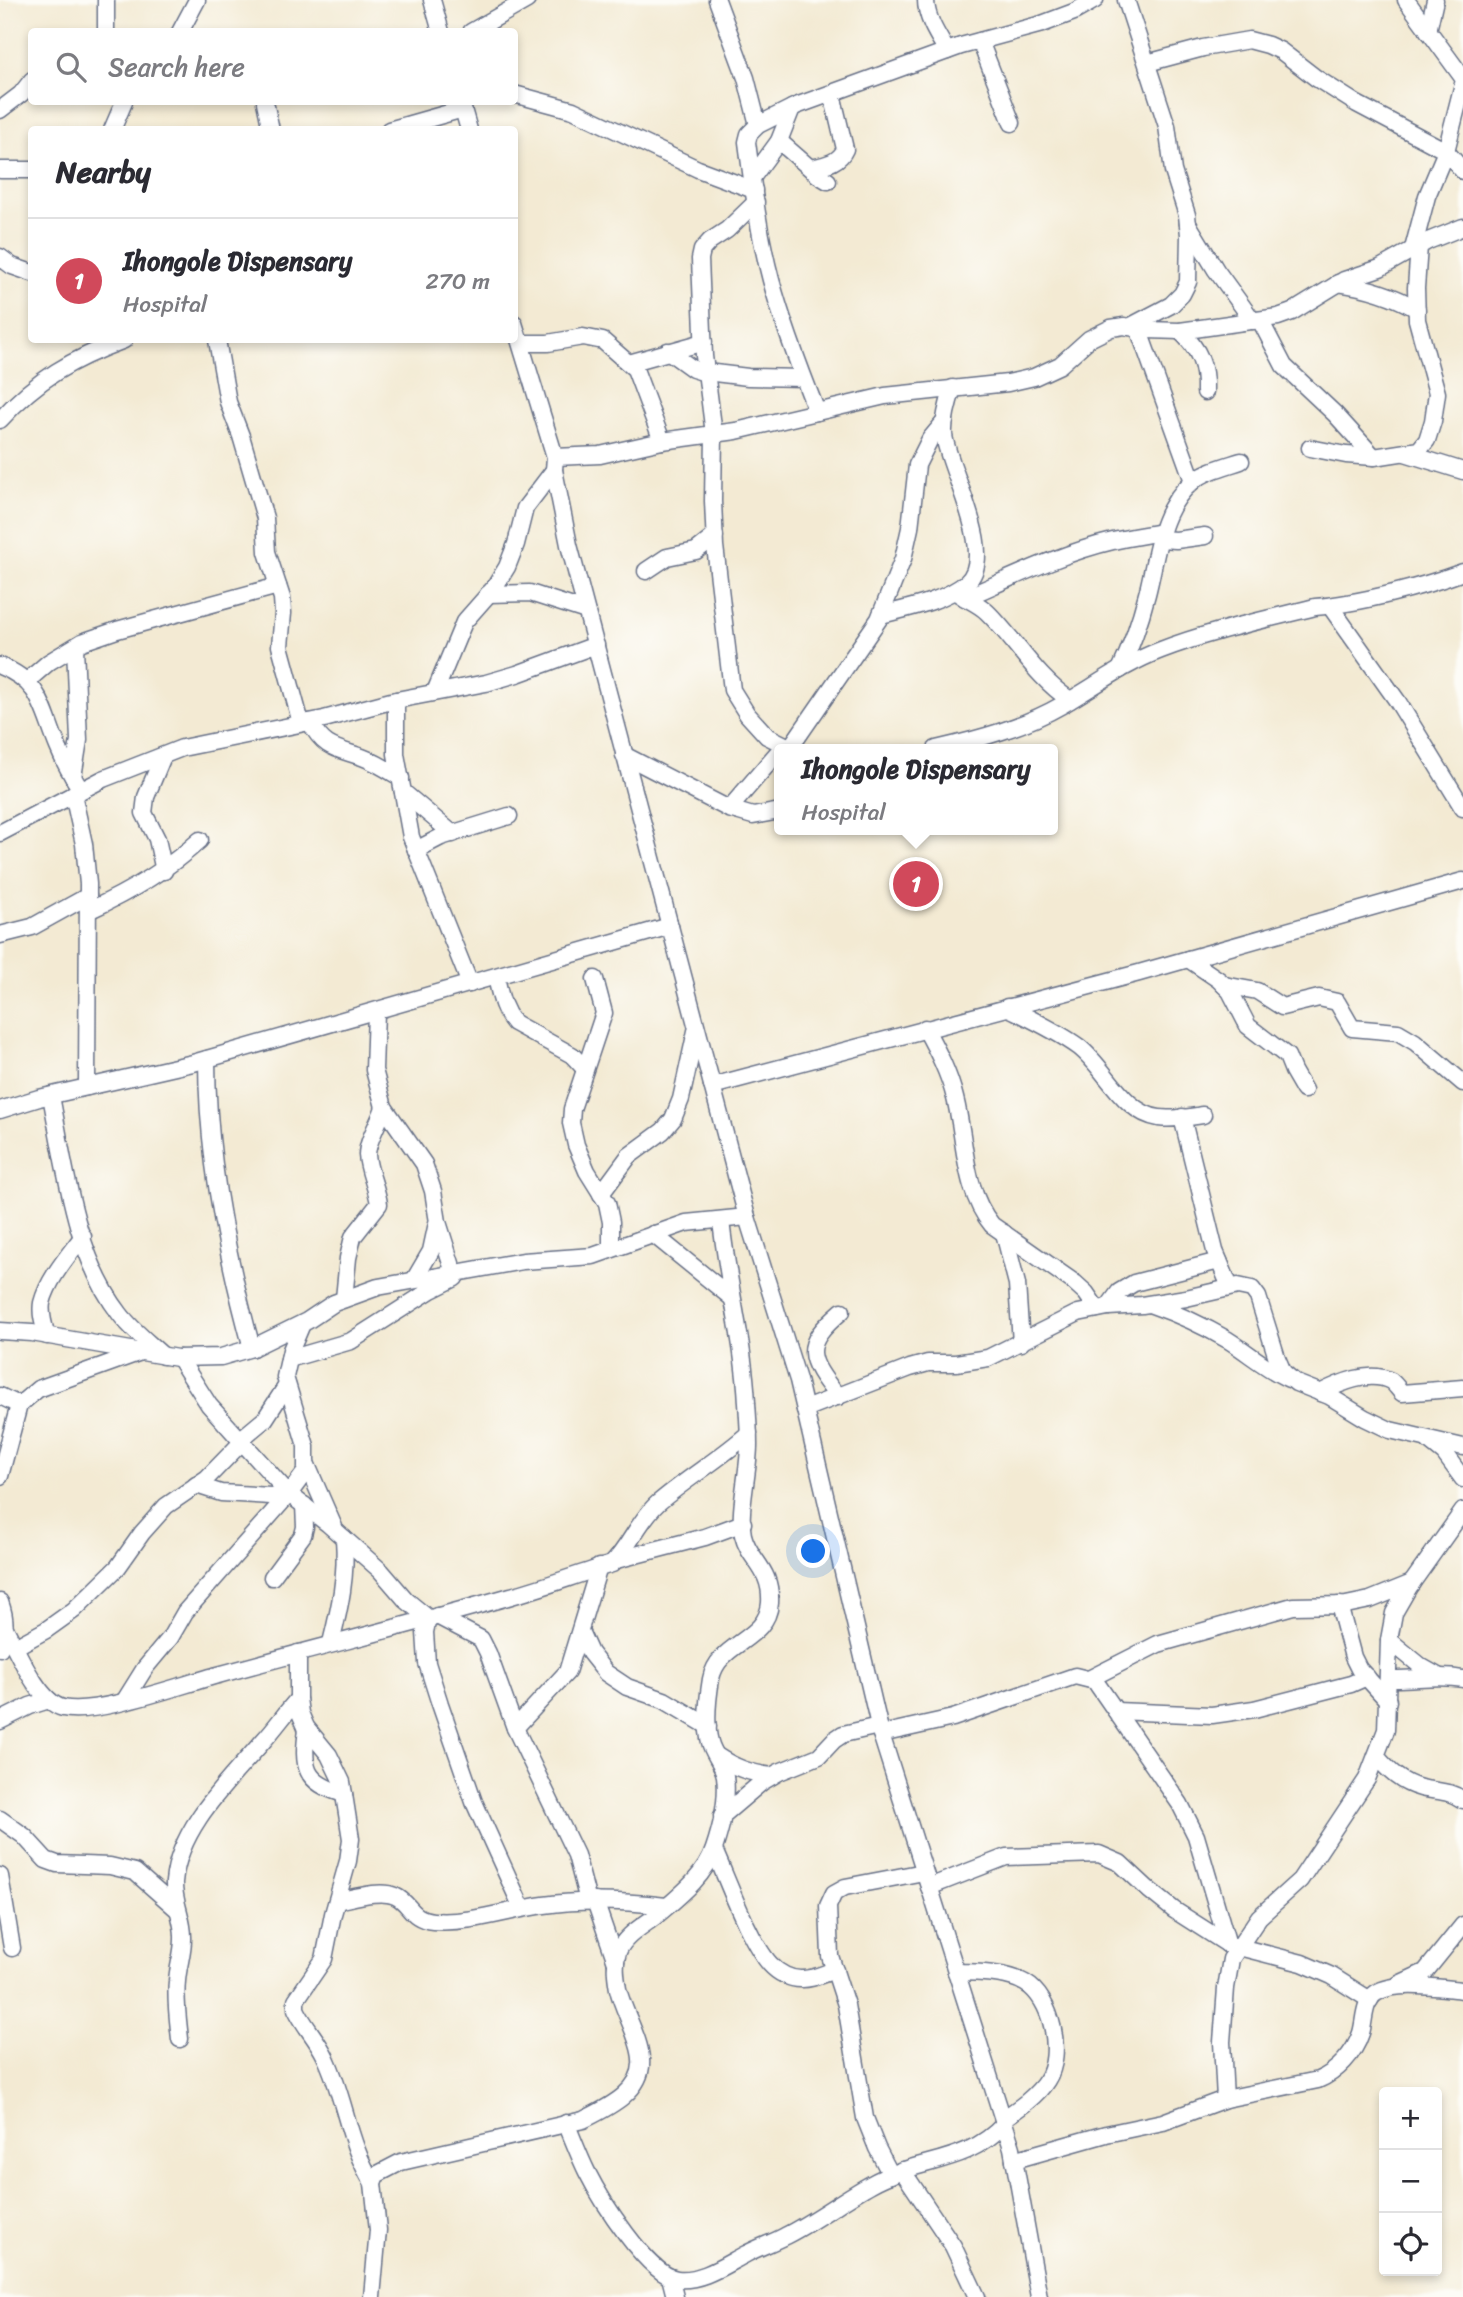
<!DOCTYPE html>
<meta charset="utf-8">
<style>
:root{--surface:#fff;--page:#f7f7f7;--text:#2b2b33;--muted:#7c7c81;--line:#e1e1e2;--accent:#d1495b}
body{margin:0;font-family:Sriracha,sans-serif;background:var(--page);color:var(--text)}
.controls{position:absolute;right:21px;bottom:21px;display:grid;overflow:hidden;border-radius:7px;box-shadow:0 4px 10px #0003}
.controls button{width:63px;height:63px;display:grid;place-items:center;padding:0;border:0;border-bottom:2px solid var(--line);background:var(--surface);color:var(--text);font:35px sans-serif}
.you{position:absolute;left:814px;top:1552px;width:24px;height:24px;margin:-18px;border:5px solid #fff;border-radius:50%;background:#1a73e8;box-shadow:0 0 0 10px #1a73e833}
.badge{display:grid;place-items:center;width:46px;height:46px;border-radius:50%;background:var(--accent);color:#fff;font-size:23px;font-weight:700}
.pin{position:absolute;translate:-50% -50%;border:4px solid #fff;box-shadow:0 2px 7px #0006}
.popup{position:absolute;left:774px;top:744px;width:284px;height:91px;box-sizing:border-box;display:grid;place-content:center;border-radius:7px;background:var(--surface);filter:drop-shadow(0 2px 5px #0005);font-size:23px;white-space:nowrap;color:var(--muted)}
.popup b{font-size:26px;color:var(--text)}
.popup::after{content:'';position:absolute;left:50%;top:100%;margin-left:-14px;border:14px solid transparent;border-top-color:var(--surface)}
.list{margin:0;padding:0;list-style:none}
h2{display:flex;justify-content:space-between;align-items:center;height:91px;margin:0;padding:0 28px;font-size:30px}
h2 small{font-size:23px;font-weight:400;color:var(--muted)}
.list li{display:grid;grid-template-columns:46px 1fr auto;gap:21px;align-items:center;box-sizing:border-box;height:126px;padding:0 28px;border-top:2px solid var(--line)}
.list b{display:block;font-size:26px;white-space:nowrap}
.list p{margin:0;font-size:23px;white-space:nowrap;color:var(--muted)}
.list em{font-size:23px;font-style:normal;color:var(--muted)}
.icon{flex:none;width:38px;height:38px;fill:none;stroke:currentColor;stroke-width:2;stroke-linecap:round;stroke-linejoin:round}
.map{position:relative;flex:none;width:1463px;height:2297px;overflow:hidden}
.search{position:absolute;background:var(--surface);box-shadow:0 4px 10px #0003;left:28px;top:28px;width:490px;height:77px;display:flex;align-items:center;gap:18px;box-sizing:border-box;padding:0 24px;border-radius:7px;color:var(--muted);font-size:26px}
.panel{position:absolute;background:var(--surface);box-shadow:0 4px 10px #0003;left:28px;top:126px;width:490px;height:217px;border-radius:7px}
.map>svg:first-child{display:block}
</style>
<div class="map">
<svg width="1463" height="2297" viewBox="0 0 1463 2297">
<rect width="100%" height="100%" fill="#fdfcf7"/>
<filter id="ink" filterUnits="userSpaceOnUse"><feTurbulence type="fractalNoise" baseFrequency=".0143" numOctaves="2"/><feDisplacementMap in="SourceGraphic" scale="14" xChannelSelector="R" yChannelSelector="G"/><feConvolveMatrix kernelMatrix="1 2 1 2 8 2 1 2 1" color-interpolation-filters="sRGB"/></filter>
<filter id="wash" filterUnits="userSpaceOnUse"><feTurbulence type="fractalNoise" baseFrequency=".00686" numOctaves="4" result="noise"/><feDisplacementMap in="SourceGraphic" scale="28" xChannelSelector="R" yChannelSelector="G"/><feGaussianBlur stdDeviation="1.57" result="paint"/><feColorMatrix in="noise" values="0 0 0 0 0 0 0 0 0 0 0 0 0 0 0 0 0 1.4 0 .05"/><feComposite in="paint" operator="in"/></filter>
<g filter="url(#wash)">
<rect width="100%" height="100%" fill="#f3ead3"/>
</g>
<g filter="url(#ink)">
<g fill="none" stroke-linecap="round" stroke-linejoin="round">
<g stroke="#677087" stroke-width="19">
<g id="minor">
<polyline points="432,0 441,32"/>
<polyline points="717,0 746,78 758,125"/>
<path d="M926 0C926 18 938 36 947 51"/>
<polyline points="1126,0 1167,126 1173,171 1187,215 1189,235 1188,282 1182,294 1171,305 1129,327"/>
<polyline points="1406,0 1463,78"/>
<polyline points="1428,31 1435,0"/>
<polyline points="106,32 106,0"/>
<polyline points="180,32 197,0"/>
<polyline points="471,32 527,0"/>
<polyline points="980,41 1012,123"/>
<polyline points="1147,63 1203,48 1249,40 1268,45 1281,51 1316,78 1357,104 1446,151 1463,171"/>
<polyline points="514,94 573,110 698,169 754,190"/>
<polyline points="265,102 271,130"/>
<polyline points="461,102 469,130"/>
<polyline points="0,110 21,94 32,80"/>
<polyline points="112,130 124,102"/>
<polyline points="389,130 463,109"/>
<polyline points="779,141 818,175 828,181"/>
<path d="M811 168C825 165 839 163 845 149L832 94"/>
<polyline points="0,170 32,170"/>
<polyline points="752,178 779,141 792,108"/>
<polyline points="756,202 727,230 710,241 702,250 700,259 704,356 714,434 713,501 715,546 732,690 747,714 767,736 793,749"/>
<polyline points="1188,224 1216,270 1253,321"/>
<polyline points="1413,249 1427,196 1446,151 1463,84"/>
<polyline points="0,257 12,266 32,273"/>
<path d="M1338 283C1367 287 1391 294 1417 309"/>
<polyline points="1260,320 1284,366 1335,414 1374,457"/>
<polyline points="514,323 555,457 554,470 569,545 747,1217 798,1380 881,1734 1012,2148 1039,2297"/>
<polyline points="1138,328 1193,481"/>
<path d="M1180 331C1199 349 1206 365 1205 392"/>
<polyline points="217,340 228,402 241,436 265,518 267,552 282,598 283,613 280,646 301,723"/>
<polyline points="521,343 548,343 583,337 603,341 635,369 662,441"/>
<polyline points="668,351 693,369 706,373"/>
<polyline points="629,363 704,342"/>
<polyline points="706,372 748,377 803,378"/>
<path d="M817 412C800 369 783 325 771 280 759 235 753 188 747 142L749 134 758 125 796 106 961 46 1042 24 1074 12 1095 0"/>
<path d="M0 420C37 379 72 359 124 340"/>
<polyline points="1310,448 1346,455 1374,457 1419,450 1427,440 1433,421 1437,393 1417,320 1416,288 1419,246"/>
<polyline points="1405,453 1463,471"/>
<polyline points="555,457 600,455 662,441 736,431 885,396 1008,383 1034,377 1060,365 1089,339 1111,328 1124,326 1147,330 1180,331 1278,317 1292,312 1344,280 1380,268 1428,241 1463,227"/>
<polyline points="1160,539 1176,540 1205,536"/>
<polyline points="646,571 667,557 696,551 715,536"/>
<polyline points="488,594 530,593 586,611"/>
<path d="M959 594C968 600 979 604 987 612 1016 640 1035 677 1070 700"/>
<path d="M965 598C1013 577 1062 553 1113 541 1129 537 1145 535 1161 532"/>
<polyline points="1330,606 1398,702 1463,808"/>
<path d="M881 615C909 608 944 601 966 583 999 556 948 469 944 435 943 420 948 403 953 388"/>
<path d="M0 666C42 682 42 709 58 747 64 762 72 776 81 790"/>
<path d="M1120 670C1132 645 1140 621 1147 594 1157 556 1159 510 1192 482 1205 471 1226 466 1241 461"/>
<polyline points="27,681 49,662 82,642 117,630 278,586"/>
<polyline points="435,692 464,622 494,588 507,567 516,544 525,508 554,470"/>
<polyline points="396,700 396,754 411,837 470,984"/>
<path d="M310 722C324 749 336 748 362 757 376 762 388 770 401 778"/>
<polyline points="790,748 879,619 903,559 910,528 917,465 930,439 945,421"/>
<path d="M936 749C979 739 1024 727 1062 705 1095 686 1126 663 1161 650 1210 631 1264 620 1315 607 1358 604 1422 587 1463 572"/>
<polyline points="624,755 729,809 753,816 780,811"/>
<polyline points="163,756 146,797 144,813 157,839 164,871"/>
<polyline points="73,777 79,740 75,647"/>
<polyline points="403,792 453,834"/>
<polyline points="73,794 84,844 88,884 87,1087"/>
<polyline points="729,809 780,750"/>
<polyline points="0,833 103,779 182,748 324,719 391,701 486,683 517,674 596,645"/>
<polyline points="416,850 441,837 509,816"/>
<path d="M88 911C130 892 166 871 200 840"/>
<polyline points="0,935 32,927 88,896"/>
<polyline points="1188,959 1219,980 1230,991 1248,1026 1287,1056 1293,1071 1304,1090"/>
<path d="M496 977C500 994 502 1009 514 1023L572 1055 585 1069"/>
<polyline points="595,979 604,1013 572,1109 571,1123 576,1145 587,1171 607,1203 611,1222 611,1249"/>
<polyline points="1224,985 1257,991 1282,1007 1319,998 1337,1002 1352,1028 1398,1032 1415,1042 1463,1083"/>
<path d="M1007 1007C1031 1019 1057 1031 1079 1047 1106 1068 1123 1113 1159 1118 1173 1120 1189 1117 1203 1115"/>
<polyline points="376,1012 374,1070 384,1107 424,1164 433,1191 438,1222 454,1273"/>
<path d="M925 1028C937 1050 949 1073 955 1098 966 1140 963 1190 992 1225L1075 1283 1086 1293 1097 1309"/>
<path d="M207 1059C207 1157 226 1254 252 1348"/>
<polyline points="712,1086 1139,973 1463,881"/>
<path d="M51 1096C65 1167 75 1256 120 1314 132 1330 148 1342 163 1356"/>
<polyline points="0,1110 39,1098 193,1063 670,926"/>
<polyline points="1182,1117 1215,1251 1230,1287"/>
<polyline points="601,1194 629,1156 663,1131 673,1119 681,1099 696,1031"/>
<polyline points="1004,1233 1017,1284 1021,1343"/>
<polyline points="653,1234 732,1298"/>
<polyline points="414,1280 431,1251 437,1223"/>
<path d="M344 1299 348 1258 353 1237 379 1204C377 1188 368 1171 367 1155 367 1141 380 1121 384 1107"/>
<path d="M1152 1305C1178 1314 1204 1326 1228 1340 1249 1353 1266 1369 1289 1379"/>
<polyline points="1108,1307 1119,1292 1134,1283 1219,1261"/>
<polyline points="0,1331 32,1333 177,1358 221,1357 252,1348 307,1321 334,1303 378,1287 523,1261 593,1256 686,1223 747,1217"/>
<path d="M47 1336C44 1326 40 1314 42 1303 48 1279 68 1256 83 1236"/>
<polyline points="179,1358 209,1405 289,1494 328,1524 381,1571 406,1600 428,1618 425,1632 427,1663 440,1704 474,1802 522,1908"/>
<polyline points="289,1359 351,1341 431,1290 455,1278"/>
<path d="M1320 1393C1340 1383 1369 1370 1391 1381 1395 1384 1398 1389 1402 1393L1463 1388"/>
<polyline points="0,1396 19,1405"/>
<path d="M838 1397C807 1357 801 1346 842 1311"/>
<polyline points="805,1409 910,1368 928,1363 956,1363 988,1358 1078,1313 1108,1307 1142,1305 1186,1298 1238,1286 1252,1289 1258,1297 1277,1358 1283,1372 1296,1383 1329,1396 1365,1418 1390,1430 1463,1447"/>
<polyline points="241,1439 265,1419 287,1385"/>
<polyline points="1429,1441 1444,1453 1463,1479"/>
<polyline points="307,1465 334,1527"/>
<polyline points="0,1476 19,1405 38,1389 138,1353"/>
<polyline points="196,1485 221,1493 287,1497"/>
<polyline points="616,1560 705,1537 743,1523"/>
<polyline points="272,1577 303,1535 305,1527 304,1505"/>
<path d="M0 1602C6 1618 7 1632 0 1648"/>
<polyline points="1339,1605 1353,1657 1359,1669 1388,1701"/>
<polyline points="437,1616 481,1639 488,1653 515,1728 576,1855 588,1901"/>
<path d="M5 1628C17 1650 38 1702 63 1708 96 1716 183 1684 218 1675 315 1648 414 1624 511 1596 545 1587 578 1574 612 1564 630 1546 639 1520 658 1503 687 1478 720 1459 749 1433"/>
<polyline points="580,1631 590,1653 606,1673 627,1687 664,1700 708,1726"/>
<polyline points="1389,1640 1422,1667 1438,1676"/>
<path d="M331 1643C340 1607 347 1575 344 1538"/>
<polyline points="15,1647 46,1630 74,1610 118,1567 142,1533 166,1506 207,1478 243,1441"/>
<path d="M298 1653V1699L300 1713 306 1727 329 1755 342 1782 351 1839 348 1861 333 1914 324 1959 296 2000V2009C304 2026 317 2039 325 2056 345 2097 348 2144 373 2183"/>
<polyline points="1089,1679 1158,1644 1293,1606 1346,1605 1370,1600 1412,1583"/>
<path d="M1389 1679C1414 1680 1438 1674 1463 1679"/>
<polyline points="125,1700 145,1668 170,1638 185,1612 289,1494 306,1471 306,1446 285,1377 291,1350 302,1324"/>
<polyline points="1116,1711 1212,1715 1254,1709 1351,1684 1367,1677"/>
<polyline points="0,1721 30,1706 49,1700"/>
<polyline points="515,1728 567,1672 599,1567"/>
<path d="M307 1729C302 1767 304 1783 344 1794"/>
<polyline points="881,1734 953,1718 1075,1676 1095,1681 1180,1804 1196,1836 1228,1945"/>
<path d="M717 1756C735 1768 750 1773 772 1776"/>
<path d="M1376 1756C1389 1771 1401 1783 1421 1788 1437 1792 1449 1790 1463 1800"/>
<polyline points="722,1816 762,1782 779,1772 819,1756 834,1740 843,1734 879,1726"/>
<polyline points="0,1819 24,1836 46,1860 57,1864 110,1866 135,1872 177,1909"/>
<path d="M714 1850C728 1881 749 1941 770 1964 778 1973 791 1980 803 1979 814 1979 825 1973 835 1970"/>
<polyline points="0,1876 12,1948"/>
<polyline points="929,1887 1006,1857 1099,1854 1120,1863 1149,1890 1174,1910 1232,1947"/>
<path d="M337 1901C353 1898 380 1889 395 1896 411 1903 410 1919 433 1921 470 1924 508 1910 544 1905 585 1899 625 1901 666 1906"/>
<polyline points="595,1901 616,1962"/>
<polyline points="1239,1947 1302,1963 1332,1976 1370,2000"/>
<path d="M956 1972C978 1973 1006 1972 1025 1983 1052 1998 1064 2054 1047 2080 1037 2096 1018 2109 1003 2119"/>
<polyline points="1399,1984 1425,1972 1463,1925"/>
<path d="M180 2039C178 2020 175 2000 177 1981 178 1966 183 1953 183 1939 184 1919 173 1902 174 1882 179 1826 230 1780 264 1740 276 1727 286 1712 298 1699"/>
<polyline points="1225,2099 1222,2042 1226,1988 1231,1959 1259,1917 1300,1880 1367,1779 1386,1730 1389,1640 1394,1613 1409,1587 1463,1511"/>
<path d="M566 2123C573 2139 579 2156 587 2172 600 2198 648 2275 677 2279 702 2282 726 2264 746 2254 759 2247 772 2243 785 2236 815 2221 842 2200 871 2184 917 2158 967 2165 1004 2124"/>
<path d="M1014 2160 1106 2134 1163 2122 1225 2099 1318 2080C1337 2072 1354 2054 1361 2033 1365 2020 1363 2002 1376 1993 1396 1980 1440 1988 1463 1990"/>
<polyline points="902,2170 953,2246 977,2297"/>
<polyline points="891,2175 877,2148 865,2118 846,2005 830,1956 828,1906 834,1893 845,1887 924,1872"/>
<polyline points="670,2277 675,2297"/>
<path d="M372 2297 378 2230 373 2183 376 2175 401 2162 583 2120C607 2108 644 2091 641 2059 640 2038 623 2011 618 1989 616 1977 614 1964 618 1952 624 1936 643 1926 656 1916 677 1898 705 1877 714 1849 721 1828 728 1798 725 1776 723 1764 713 1754 710 1742 705 1724 708 1697 711 1679 718 1642 767 1641 770 1603 772 1568 749 1561 743 1535 738 1512 749 1471 749 1445 749 1431 748 1417 747 1403 744 1341 727 1281 721 1220"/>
</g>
</g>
<use href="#minor" stroke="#fff" stroke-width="16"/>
</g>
</g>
</svg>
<div class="controls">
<button>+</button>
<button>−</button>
<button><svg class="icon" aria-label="locate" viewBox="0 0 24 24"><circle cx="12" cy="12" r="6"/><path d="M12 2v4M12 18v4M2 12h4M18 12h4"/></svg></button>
</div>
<div class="you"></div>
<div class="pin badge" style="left:916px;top:884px">1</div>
<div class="popup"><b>Ihongole Dispensary</b>Hospital</div>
<div class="search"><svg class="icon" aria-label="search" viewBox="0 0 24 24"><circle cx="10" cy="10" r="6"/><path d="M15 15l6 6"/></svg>Search here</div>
<section class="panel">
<h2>Nearby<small></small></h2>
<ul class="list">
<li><span class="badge">1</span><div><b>Ihongole Dispensary</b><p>Hospital</p></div><em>270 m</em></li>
</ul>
</section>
</div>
